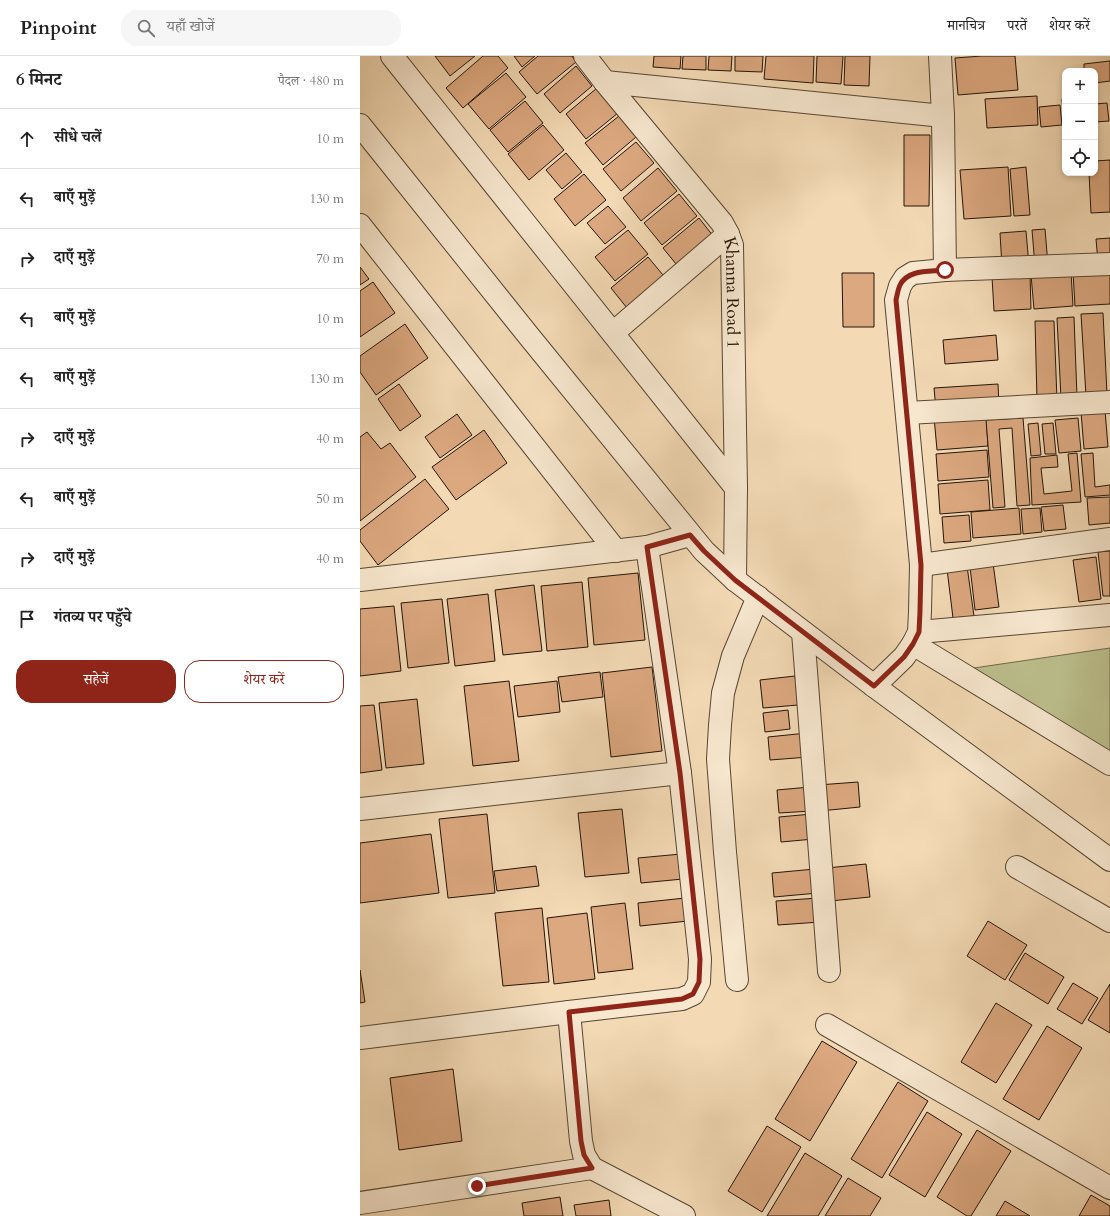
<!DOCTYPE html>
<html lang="hi">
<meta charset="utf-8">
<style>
:root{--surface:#fff;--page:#f6f6f6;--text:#222;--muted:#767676;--line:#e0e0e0;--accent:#8f2418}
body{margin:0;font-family:Cardo,"Noto Serif Devanagari",serif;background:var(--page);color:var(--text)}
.controls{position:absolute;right:12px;top:12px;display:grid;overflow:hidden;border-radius:8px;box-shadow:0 2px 6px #0003}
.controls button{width:36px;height:36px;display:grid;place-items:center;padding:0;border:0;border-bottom:1px solid var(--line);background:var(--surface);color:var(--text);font:20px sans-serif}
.stop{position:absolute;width:12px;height:12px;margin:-9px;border:3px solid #8f2418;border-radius:50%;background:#fff}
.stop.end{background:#8f2418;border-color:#fff;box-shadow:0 1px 4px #0008}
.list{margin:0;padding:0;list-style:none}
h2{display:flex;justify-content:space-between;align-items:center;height:52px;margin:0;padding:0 16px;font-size:17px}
h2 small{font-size:13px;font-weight:400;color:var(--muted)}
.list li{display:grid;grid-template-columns:26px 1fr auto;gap:12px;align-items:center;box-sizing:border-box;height:60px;padding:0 16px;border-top:1px solid var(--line)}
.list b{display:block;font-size:15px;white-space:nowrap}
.list em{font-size:13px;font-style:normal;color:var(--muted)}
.actions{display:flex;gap:8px;padding:12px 16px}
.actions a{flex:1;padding:9px 0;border:1px solid var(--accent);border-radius:16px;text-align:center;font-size:14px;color:var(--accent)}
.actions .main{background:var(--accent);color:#fff}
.icon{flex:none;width:22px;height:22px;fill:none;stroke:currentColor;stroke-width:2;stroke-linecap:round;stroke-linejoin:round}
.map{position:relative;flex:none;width:750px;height:1160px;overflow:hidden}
header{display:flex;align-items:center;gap:24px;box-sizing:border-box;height:56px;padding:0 20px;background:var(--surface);border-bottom:1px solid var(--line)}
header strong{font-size:19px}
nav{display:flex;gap:22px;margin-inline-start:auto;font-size:14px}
.search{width:280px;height:36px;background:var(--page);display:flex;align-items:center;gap:10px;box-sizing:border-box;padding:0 14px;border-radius:16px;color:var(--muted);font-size:15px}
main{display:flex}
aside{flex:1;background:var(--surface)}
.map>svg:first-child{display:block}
</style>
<header>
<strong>Pinpoint</strong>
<div class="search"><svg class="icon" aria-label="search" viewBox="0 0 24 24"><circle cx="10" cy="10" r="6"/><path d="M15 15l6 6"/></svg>यहाँ खोजें</div>
<nav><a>मानचित्र</a><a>परतें</a><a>शेयर करें</a></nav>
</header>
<main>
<aside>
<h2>6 मिनट<small>पैदल · 480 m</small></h2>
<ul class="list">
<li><svg class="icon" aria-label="ahead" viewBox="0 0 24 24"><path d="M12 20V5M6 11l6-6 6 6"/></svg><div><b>सीधे चलें</b></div><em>10 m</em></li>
<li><svg class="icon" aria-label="left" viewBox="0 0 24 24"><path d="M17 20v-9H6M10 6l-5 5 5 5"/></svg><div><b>बाएँ मुड़ें</b></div><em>130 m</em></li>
<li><svg class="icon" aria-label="right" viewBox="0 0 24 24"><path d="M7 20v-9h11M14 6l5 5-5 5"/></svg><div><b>दाएँ मुड़ें</b></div><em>70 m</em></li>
<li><svg class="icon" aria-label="left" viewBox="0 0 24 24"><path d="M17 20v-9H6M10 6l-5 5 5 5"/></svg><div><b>बाएँ मुड़ें</b></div><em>10 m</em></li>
<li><svg class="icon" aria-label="left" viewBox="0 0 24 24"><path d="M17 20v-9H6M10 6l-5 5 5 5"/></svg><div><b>बाएँ मुड़ें</b></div><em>130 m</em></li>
<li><svg class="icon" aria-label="right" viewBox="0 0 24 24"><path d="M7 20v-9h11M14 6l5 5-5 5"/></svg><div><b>दाएँ मुड़ें</b></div><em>40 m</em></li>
<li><svg class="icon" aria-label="left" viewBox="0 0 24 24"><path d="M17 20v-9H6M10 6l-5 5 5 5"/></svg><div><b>बाएँ मुड़ें</b></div><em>50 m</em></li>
<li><svg class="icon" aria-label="right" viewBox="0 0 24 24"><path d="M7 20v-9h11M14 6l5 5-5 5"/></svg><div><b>दाएँ मुड़ें</b></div><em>40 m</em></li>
<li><svg class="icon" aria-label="arrive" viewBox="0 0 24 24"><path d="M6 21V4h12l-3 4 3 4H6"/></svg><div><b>गंतव्य पर पहुँचे</b></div></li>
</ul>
<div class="actions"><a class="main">सहेजें</a><a>शेयर करें</a></div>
</aside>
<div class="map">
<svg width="750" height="1160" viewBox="0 0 750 1160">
<rect width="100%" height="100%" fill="#f3dab5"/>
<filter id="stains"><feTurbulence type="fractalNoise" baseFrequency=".005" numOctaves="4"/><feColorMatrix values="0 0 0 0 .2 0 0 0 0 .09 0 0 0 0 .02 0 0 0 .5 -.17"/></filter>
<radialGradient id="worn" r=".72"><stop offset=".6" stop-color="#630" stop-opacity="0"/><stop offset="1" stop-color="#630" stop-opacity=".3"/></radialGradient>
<polygon fill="#bcbf8d" stroke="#706a4a" points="750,592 750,698 614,612"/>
<g fill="#dca880" stroke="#231407">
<polygon points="75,0 115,0 90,20"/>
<polygon points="123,0 138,0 148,12 103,52 86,32"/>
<polygon points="154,0 175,0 162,11"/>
<polygon points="178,0 212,0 216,6 177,38 159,16"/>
<polygon points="294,0 321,0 320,13 293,11"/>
<polygon points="323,0 346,0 346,14 322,13"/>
<polygon points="349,0 372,0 371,15 348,14"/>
<polygon points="375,0 403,0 402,16 375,15"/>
<polygon points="406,0 454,0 453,27 404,23"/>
<polygon points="457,0 483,0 481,28 456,26"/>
<polygon points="485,0 510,0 509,30 484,29"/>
<polygon points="622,0 655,0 658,34 598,39 595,2"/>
<polygon points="750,5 750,25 735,27 735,15 724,15 724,8"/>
<polygon points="216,10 232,30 200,57 184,38"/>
<polygon points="146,17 166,41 129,73 108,48"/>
<polygon points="237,32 258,57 226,83 206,58"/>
<polygon points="677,40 678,69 627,72 625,43"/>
<polygon points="702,43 705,43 705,69 704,69"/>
<polygon points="165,45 183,67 148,96 130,74"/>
<polygon points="747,47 749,65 735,66 735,48"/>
<polygon points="700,49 702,69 681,71 679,51"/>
<polygon points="259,60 276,81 243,109 225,87"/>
<polygon points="183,69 204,94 169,124 148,98"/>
<polygon points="544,79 570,79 569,150 544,150"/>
<polygon points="276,86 294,107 261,135 243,113"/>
<polygon points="206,97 222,116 202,133 186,114"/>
<polygon points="750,104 750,156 731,157 729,117 735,117 735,105"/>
<polygon points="648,111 651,160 604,163 600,114"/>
<polygon points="666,111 670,159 654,160 650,113"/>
<polygon points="298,112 317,135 281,165 263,142"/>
<polygon points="224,118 246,144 215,170 194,143"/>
<polygon points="319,138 337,160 302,189 284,167"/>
<polygon points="248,150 266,171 245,188 227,167"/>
<polygon points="339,162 357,185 321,214 303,192"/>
<polygon points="685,173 688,209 675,210 672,174"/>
<polygon points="268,174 288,198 255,225 235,201"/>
<polygon points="666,175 669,209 642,211 640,177"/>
<polygon points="750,182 750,205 738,206 736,183"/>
<polygon points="288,201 308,225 271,257 251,232"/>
<polygon points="0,211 9,223 0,229"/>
<polygon points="750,214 750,248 715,250 713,216"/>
<polygon points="711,216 713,250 674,253 671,219"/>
<polygon points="482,217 514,217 514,271 483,271"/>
<polygon points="670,219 671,253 634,255 632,221"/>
<polygon points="13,226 35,257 0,281 0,235"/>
<polygon points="743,257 747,338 726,340 721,258"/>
<polygon points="714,261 717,341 701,342 697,262"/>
<polygon points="675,265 694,265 697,344 677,344"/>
<polygon points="45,268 68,302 16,339 0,316 0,300"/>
<polygon points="636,279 638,304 585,308 583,284"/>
<polygon points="39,328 61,360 40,375 18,343"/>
<polygon points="638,328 639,350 576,354 574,332"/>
<polygon points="745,354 748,391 724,393 721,356"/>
<polygon points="626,357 628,390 577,394 574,361"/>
<polygon points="97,358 112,379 80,402 65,381"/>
<polygon points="663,362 670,449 657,450 652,372 639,373 645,451 633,452 626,364"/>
<polygon points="718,362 721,395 699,397 695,364"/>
<polygon points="678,367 681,399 671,400 668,368"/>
<polygon points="693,367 696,398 685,398 682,368"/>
<polygon points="124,374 147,407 96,444 72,411"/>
<polygon points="7,376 21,393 30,387 56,421 0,465 0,381"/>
<polygon points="627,394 629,421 578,425 576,398"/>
<polygon points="717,397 721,446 672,449 670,402 697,399 698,411 681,412 684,438 712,435 708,398"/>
<polygon points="733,397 735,431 750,429 750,439 725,441 721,398"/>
<polygon points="65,423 89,453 18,509 0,485 0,474"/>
<polygon points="628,424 630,454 580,458 578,428"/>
<polygon points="750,441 750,467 729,469 727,442"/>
<polygon points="703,449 706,473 684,475 681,451"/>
<polygon points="659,452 661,478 613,482 611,456"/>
<polygon points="680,452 682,476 663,478 661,453"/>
<polygon points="609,459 611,485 584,487 582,461"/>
<polygon points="750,495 750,540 743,540 738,496"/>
<polygon points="736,501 741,543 719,546 713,504"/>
<polygon points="633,507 639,551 615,554 610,511"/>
<polygon points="607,510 614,560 593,562 587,513"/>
<polygon points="278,517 285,584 234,589 228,522"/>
<polygon points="222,526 228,591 187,595 181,530"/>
<polygon points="174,529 182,595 143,599 135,534"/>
<polygon points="128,538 135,605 95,610 87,543"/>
<polygon points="82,543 89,607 48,612 41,547"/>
<polygon points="34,550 41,615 0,620 0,553"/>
<polygon points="292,611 302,695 251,701 242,617"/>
<polygon points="240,616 243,641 202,646 198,621"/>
<polygon points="435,620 438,649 403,652 400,624"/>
<polygon points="149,625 159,705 113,710 104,630"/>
<polygon points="197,625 200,656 158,661 154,630"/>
<polygon points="57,643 64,708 26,712 19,647"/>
<polygon points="14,649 22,714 0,717 0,650"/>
<polygon points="428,654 430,673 405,676 403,657"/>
<polygon points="447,677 449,701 410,704 408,681"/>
<polygon points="498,726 500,751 460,755 458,729"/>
<polygon points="450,731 452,755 419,757 417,734"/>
<polygon points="262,753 269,817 225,821 218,757"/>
<polygon points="127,758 135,837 88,842 79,763"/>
<polygon points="452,758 454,783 421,786 419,761"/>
<polygon points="71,778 79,837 0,847 0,787"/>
<polygon points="321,798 323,823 281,827 278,802"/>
<polygon points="506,808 510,841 470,845 467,812"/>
<polygon points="176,810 179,830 137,835 134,815"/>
<polygon points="455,813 458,837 414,841 412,817"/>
<polygon points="325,842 328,865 280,870 278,847"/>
<polygon points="458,842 460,866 418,869 416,845"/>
<polygon points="265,847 273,913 238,917 231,851"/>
<polygon points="182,852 189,926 143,930 135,857"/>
<polygon points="227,857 235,923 194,928 187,862"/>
<polygon points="628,865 667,889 645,924 607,900"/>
<polygon points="665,897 704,921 688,948 649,924"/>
<polygon points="0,914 5,946 0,947"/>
<polygon points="713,927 738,942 722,968 697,953"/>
<polygon points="750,928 750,977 728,964"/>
<polygon points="636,947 672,969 636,1027 601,1006"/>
<polygon points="687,970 722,992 679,1064 643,1043"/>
<polygon points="462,985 497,1006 450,1085 415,1063"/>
<polygon points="93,1013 102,1085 39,1094 30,1022"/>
<polygon points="538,1026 568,1045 522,1122 491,1103"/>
<polygon points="567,1056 602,1078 565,1141 529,1119"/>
<polygon points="407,1070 441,1091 402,1156 368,1135"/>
<polygon points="617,1074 651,1095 611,1160 607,1160 577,1141"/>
<polygon points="445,1097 482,1120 458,1160 407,1160"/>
<polygon points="488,1122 521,1142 510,1160 465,1160"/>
<polygon points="731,1139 750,1150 750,1160 719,1160"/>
<polygon points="200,1141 203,1160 164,1160 162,1147"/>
<polygon points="249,1144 251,1160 216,1160 214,1149"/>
<polygon points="645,1145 670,1160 636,1160"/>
</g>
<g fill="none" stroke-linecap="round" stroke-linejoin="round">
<g stroke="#574632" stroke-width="24">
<g id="minor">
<polyline points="32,0 376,432"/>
<path id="s1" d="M225 0 245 26 362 167 368 178 372 189 376 432 375 524"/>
<polyline points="580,0 583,60 585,214"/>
<polyline points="245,26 583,60"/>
<polyline points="0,169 256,495"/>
<polyline points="253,277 368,178"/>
<polyline points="547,357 750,346"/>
<polyline points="561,509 750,483"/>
<polyline points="0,524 287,491 330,479"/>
<polyline points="443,576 469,915"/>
<polyline points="559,576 750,559"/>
<polyline points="553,588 750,708"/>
<polyline points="514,630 544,601 553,588 559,576 560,555 561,509 536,244 540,230 545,222 553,217 585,214 750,208"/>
<polyline points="0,753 320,717"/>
<polyline points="657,811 750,865"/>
<polyline points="377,924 365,796 358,703 360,669 363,637 373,600 398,541"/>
<polyline points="209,956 221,1085 224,1099 232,1112 324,1160"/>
<polyline points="467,969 750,1132"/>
<polyline points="0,982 209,956 322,943 333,938 339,926 340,903 320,717 287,491"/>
<polyline points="0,1147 232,1112"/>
</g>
</g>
<g stroke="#574632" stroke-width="24">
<polyline id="tertiary" points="0,69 168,279 344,495 375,524 514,630 750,804"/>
</g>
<use href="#minor" stroke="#f7e7cf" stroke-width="22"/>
<use href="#tertiary" stroke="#f7e7cf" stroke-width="22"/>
</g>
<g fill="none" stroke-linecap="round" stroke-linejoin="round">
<path stroke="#8f2418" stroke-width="5" d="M117 1130 232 1112 224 1099 221 1085 209 956 322 943 333 938 339 926 340 903 320 717 287 491 330 479 344 495 375 524 514 630 544 601 553 588 559 576 560 555 561 509 536 244C537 240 538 233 540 229 548 213 570 216 585 214"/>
</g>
<g text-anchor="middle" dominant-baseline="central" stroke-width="3" stroke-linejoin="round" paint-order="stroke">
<g font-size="17" fill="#231407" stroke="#f7e7cf">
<text stroke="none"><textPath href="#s1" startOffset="288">Khanna Road 1</textPath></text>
</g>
</g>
<rect width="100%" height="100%" filter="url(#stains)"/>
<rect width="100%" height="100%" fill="url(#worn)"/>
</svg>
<div class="controls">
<button>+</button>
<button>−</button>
<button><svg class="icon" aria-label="locate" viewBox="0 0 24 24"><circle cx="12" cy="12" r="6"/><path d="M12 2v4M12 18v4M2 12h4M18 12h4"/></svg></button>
</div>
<div class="stop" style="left:585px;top:214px"></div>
<div class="stop end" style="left:117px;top:1130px"></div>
</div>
</main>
